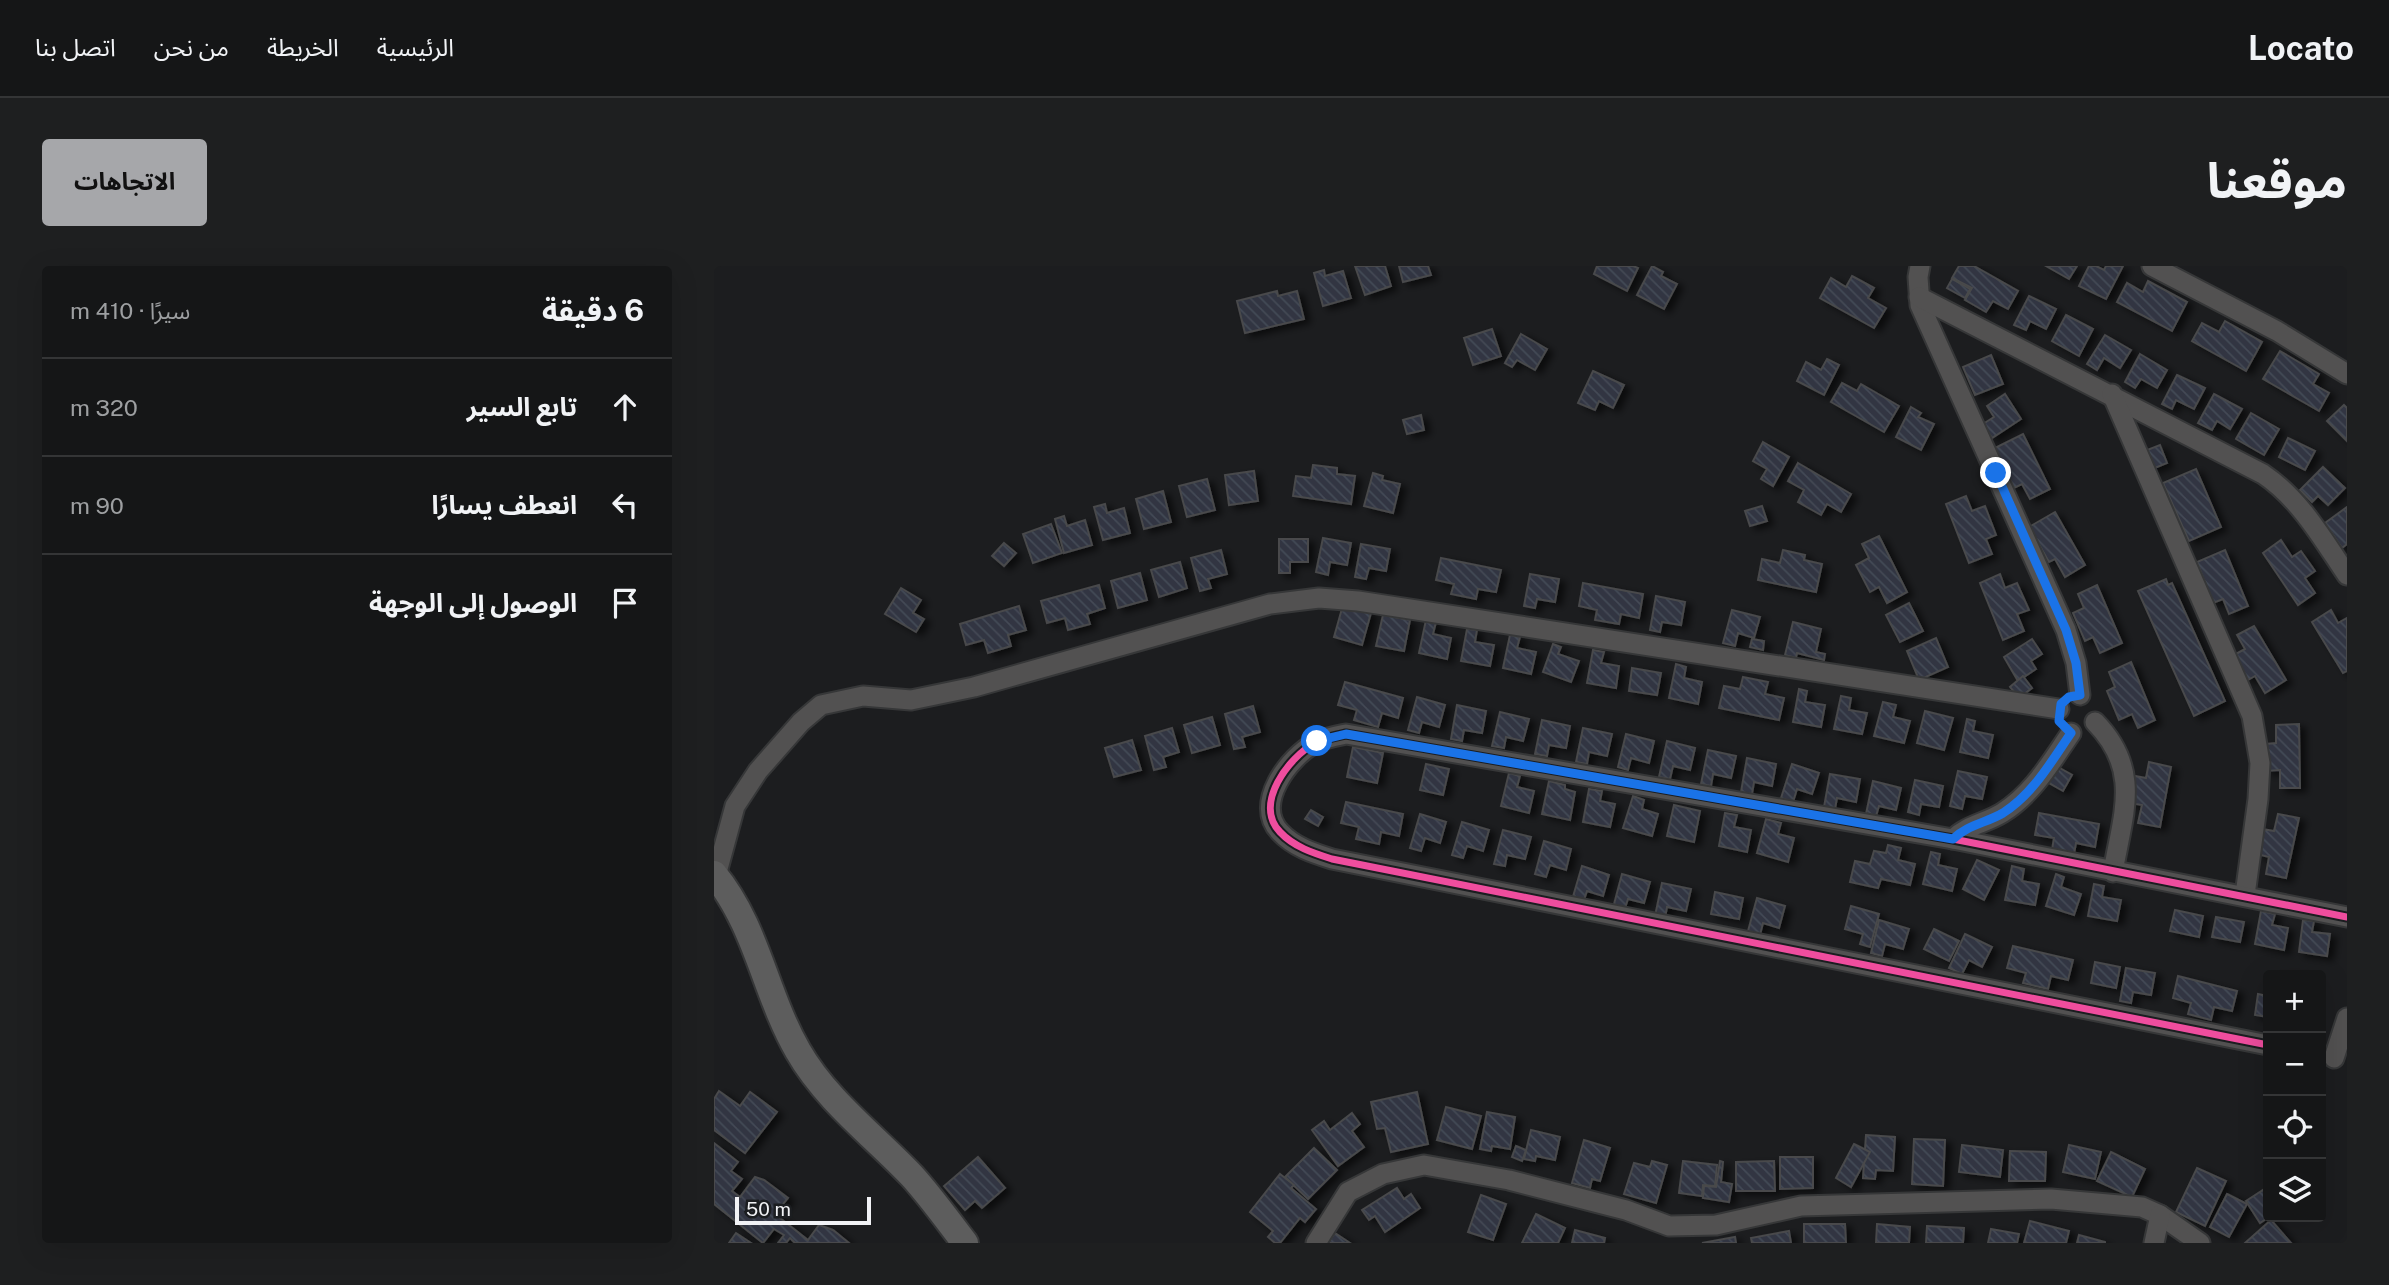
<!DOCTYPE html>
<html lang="ar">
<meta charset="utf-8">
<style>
:root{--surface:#151617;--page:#1e1f20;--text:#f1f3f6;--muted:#9d9fa1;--line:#343536;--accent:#a6a7aa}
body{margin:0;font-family:"Public Sans","Noto Sans Arabic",sans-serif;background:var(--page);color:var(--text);direction:rtl}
.controls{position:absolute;right:21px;bottom:21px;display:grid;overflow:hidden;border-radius:7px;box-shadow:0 7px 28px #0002}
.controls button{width:63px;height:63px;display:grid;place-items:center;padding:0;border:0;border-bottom:2px solid var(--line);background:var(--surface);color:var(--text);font:35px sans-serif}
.scale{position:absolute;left:21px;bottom:18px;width:136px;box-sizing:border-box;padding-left:7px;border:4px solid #f1f2f5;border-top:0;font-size:19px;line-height:24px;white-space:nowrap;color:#f1f2f5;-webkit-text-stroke:5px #1b1d20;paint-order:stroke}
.stop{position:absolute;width:21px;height:21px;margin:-16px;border:5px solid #1a73e8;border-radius:50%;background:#fff}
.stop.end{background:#1a73e8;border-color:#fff;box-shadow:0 2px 7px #0008}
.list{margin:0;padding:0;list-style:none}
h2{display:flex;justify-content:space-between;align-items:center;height:91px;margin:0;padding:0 28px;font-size:30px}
h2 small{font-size:23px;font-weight:400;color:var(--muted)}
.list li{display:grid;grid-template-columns:46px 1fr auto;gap:21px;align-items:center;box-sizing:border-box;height:98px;padding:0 28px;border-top:2px solid var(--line)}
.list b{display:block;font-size:26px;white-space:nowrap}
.list em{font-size:23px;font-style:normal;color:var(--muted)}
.icon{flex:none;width:38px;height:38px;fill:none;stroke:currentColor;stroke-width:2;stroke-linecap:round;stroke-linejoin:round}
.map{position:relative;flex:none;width:1633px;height:977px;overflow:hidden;direction:ltr;border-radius:7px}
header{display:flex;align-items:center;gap:42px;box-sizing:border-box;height:98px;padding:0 35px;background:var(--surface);border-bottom:2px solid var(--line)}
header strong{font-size:33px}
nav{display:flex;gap:38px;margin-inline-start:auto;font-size:24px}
.intro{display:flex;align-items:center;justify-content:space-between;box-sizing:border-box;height:168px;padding:0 42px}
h1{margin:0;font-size:49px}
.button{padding:18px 32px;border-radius:7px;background:var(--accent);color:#111;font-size:24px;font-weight:700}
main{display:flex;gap:42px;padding:0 42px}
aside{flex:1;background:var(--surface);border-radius:7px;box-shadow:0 7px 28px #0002}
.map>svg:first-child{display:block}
</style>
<header>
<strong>Locato</strong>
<nav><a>الرئيسية</a><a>الخريطة</a><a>من نحن</a><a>اتصل بنا</a></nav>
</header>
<div class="intro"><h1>موقعنا</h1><a class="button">الاتجاهات</a></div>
<main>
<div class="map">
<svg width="1633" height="977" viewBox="0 0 1633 977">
<defs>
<pattern id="building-back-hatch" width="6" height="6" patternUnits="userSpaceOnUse" patternTransform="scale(1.75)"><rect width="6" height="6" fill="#303542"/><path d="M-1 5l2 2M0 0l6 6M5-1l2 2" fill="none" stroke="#444955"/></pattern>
<filter id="shadow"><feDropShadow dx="6" dy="3.5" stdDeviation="3.5" flood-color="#0009"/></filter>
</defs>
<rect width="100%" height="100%" fill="#1c1d1f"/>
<g fill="url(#building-back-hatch)" stroke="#48494b" stroke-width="2" filter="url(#shadow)">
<polygon points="641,0 671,0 677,20 651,29"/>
<polygon points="685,0 714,0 717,9 689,16"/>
<polygon points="883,0 919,0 924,2 913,25 880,8"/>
<polygon points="938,0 949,6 947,10 963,18 950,43 923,29"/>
<polygon points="1245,0 1260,0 1304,25 1294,43 1279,35 1272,46 1251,34 1258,22 1238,12"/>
<polygon points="1332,0 1363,0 1355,13"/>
<polygon points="1375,0 1382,0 1390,4 1392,0 1409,0 1392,33 1365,20"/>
<polygon points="610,4 611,10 629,5 637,32 609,40 600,7"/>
<polygon points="1138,10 1160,22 1154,32 1172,42 1160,62 1106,32 1117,12 1132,21"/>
<polygon points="1238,13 1256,23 1251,32 1233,22"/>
<polygon points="1434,15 1473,36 1458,65 1403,36 1413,17 1429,26"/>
<polygon points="563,25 564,30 583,25 590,53 531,67 523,35"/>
<polygon points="1315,30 1342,43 1332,63 1316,55 1312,64 1300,59"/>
<polygon points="1352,49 1379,63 1365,90 1338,75"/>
<polygon points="1511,55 1548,76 1532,105 1478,75 1488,57 1505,66"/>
<polygon points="778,63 787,90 759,99 750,72"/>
<polygon points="807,68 833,83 821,104 803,94 798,101 791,97"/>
<polygon points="1391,69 1417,84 1406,102 1390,92 1383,104 1373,98"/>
<polygon points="1566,85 1605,108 1599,118 1615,127 1605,145 1549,113"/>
<polygon points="1426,88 1453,104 1443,122 1427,113 1421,122 1411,116"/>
<polygon points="1277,89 1289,118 1261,129 1249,101"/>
<polygon points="1113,93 1125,99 1110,129 1083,115 1092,96 1107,104"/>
<polygon points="879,105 910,119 899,142 885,135 881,144 864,137"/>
<polygon points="1463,109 1491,122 1480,143 1462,134 1458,143 1448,138"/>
<polygon points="1128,117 1143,125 1147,118 1185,140 1170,166 1117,136"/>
<polygon points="1291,128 1307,153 1278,172 1269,158 1280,151 1273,140"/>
<polygon points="1500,128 1528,143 1516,163 1503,155 1498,164 1484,157"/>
<polygon points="1630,139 1633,142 1633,175 1613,155"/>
<polygon points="1197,141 1207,147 1204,151 1220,158 1207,184 1182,171"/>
<polygon points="1537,147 1565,163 1550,189 1522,173"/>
<polygon points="707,149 710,164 693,168 689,154"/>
<polygon points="1309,168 1336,223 1316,233 1308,218 1300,222 1281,182"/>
<polygon points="1574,172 1601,185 1591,204 1565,191"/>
<polygon points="1049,176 1075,191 1059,220 1047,213 1053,203 1039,195"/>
<polygon points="1446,179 1453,197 1436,204 1428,186"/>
<polygon points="1084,197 1137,228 1127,246 1113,238 1107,249 1084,236 1090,224 1074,215"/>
<polygon points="599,199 623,202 623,208 641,210 637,238 579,230 582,210 597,212"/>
<polygon points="1609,201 1631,222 1614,239 1604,230 1598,236 1586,224"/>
<polygon points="1482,203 1507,261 1475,275 1449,217"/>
<polygon points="540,205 544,235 515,239 511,209"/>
<polygon points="659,207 669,210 668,214 686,218 679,247 650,240"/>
<polygon points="493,213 501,244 473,251 465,220"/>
<polygon points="449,225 457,256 430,263 422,233"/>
<polygon points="1252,230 1258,245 1271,240 1282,269 1272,273 1278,288 1255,297 1232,238"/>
<polygon points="391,238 393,247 410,242 416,267 389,274 380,241"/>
<polygon points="1048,240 1053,255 1036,260 1031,245"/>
<polygon points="1633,241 1633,278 1628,282 1611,257"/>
<polygon points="1341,246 1371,299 1351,311 1341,293 1335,296 1315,261"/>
<polygon points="350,250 353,260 371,254 378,279 350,287 341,253"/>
<polygon points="337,258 348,287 319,297 309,268"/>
<polygon points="1165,270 1193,326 1173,337 1165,321 1156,326 1142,299 1155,292 1148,278"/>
<polygon points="609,272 637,277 633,299 616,296 614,309 602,306"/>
<polygon points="565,273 594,273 594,296 576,296 576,307 565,307"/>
<polygon points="1567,274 1578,291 1587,285 1601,305 1591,312 1601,327 1584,339 1549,287"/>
<polygon points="290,277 302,287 290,300 278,290"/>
<polygon points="647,278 676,283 672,305 655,302 652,313 641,311"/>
<polygon points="507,284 513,308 494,313 497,322 486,325 477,292"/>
<polygon points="1069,284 1091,289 1090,294 1108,298 1102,326 1044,314 1048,293 1066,297"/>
<polygon points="1511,284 1534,340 1515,348 1509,333 1499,337 1483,296"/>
<polygon points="727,292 787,304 782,326 764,323 762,333 737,328 740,318 722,314"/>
<polygon points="466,296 473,322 445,331 437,304"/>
<polygon points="426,307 433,334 404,342 397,315"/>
<polygon points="816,308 845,313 841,336 823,333 821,342 810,340"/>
<polygon points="1286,308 1291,322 1303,317 1315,344 1303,348 1310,365 1289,374 1266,317"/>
<polygon points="1452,313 1454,319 1458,317 1511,435 1480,450 1424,325"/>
<polygon points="869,317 929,328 925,352 907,348 905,358 881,354 883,344 865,340"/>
<polygon points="385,319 391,342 373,348 376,358 354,364 351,352 333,357 327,335"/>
<polygon points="1383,319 1408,377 1386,387 1379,371 1371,375 1359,347 1370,342 1364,328"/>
<polygon points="187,322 207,334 199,347 210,353 202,366 171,348"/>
<polygon points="942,330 971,336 967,359 948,356 946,366 936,364"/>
<polygon points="1195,337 1209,365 1186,376 1172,349"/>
<polygon points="629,339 657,347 648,379 620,371"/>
<polygon points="305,340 312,364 294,369 297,380 274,387 270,374 252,379 246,358"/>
<polygon points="1018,344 1046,351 1040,372 1024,367 1021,380 1009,377"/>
<polygon points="1617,344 1624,357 1633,352 1633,405 1629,407 1598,356"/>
<polygon points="669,349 696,354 690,385 662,380"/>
<polygon points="712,354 722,356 719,368 737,372 733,393 705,387"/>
<polygon points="1079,356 1107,363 1102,386 1111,388 1110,394 1083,387 1082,392 1071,389"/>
<polygon points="1540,360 1572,414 1551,427 1541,410 1534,414 1520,389 1531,383 1523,369"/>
<polygon points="753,363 763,364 761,376 780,379 776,400 747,395"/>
<polygon points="796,369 806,371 803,382 822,386 817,408 789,402"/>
<polygon points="1222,372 1234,401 1205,414 1193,385"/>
<polygon points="1038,373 1050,375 1049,384 1036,381"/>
<polygon points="1318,373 1328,388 1317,395 1322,403 1304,415 1290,391"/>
<polygon points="839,378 847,381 844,388 865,395 857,416 829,406"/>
<polygon points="879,384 890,386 887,397 905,400 902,422 873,417"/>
<polygon points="1417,396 1441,454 1424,462 1418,448 1405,454 1393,425 1401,421 1395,406"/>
<polygon points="962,398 972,401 970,412 988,416 984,438 955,432"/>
<polygon points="918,402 947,407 943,429 915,425"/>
<polygon points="1309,410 1318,422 1305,432 1296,421"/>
<polygon points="1029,411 1054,416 1051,428 1070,432 1065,454 1005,442 1010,420 1026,423"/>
<polygon points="631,416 689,432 684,452 668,447 664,461 640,454 643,444 624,439"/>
<polygon points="1085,423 1093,425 1091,436 1111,439 1107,461 1079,456"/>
<polygon points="1127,430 1137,432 1135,444 1153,447 1148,468 1120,463"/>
<polygon points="703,431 731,439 725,461 708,456 705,467 694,464"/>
<polygon points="1169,436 1182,439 1179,451 1196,455 1190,477 1160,470"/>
<polygon points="743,439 772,445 768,467 750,464 748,475 737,473"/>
<polygon points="539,440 546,466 528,471 531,481 520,483 511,448"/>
<polygon points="1211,445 1239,452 1230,484 1203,477"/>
<polygon points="786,446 815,453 809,475 792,471 790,482 778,480"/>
<polygon points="498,451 506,479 478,487 470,459"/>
<polygon points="1253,453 1261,455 1259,465 1279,469 1274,492 1246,486"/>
<polygon points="828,454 856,460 852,482 835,479 833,490 821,488"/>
<polygon points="1585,458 1586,522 1566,522 1566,504 1552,505 1552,478 1562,477 1562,459"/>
<polygon points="458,462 465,486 449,491 452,501 440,504 431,470"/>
<polygon points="869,462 898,468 893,490 875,486 873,498 862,496"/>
<polygon points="912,468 940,475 935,497 917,492 914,504 904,501"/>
<polygon points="418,474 427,504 400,511 391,482"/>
<polygon points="953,475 981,482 976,504 959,500 956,513 945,511"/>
<polygon points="639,481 669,487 663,517 633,511"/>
<polygon points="994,484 1022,490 1017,512 999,508 997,520 987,518"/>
<polygon points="1033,492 1062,498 1058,520 1040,516 1038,528 1027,526"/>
<polygon points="1435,496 1457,501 1446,561 1424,557 1428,539 1416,537 1421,510 1432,512"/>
<polygon points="712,498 735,503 729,529 706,524"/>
<polygon points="1078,498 1105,507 1098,528 1083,523 1079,536 1067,532"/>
<polygon points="1344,501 1358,509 1349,525 1335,517"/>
<polygon points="1244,505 1273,511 1268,533 1251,530 1248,543 1236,540"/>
<polygon points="795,507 806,510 803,521 820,525 815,547 787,540"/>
<polygon points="1116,508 1146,513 1142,536 1123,532 1121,543 1110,541"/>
<polygon points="1201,514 1229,520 1225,541 1207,538 1205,549 1194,546"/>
<polygon points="835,515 851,519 851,523 861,526 856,554 828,548"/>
<polygon points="1159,515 1187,522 1182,544 1165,540 1162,550 1152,548"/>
<polygon points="875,523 888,525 886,535 901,538 896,561 869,556"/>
<polygon points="919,530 930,534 928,543 944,548 938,570 909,562"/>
<polygon points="632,536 689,548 685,570 667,566 665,578 642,573 645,561 627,557"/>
<polygon points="960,539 986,545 980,576 953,570"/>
<polygon points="597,544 609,551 604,560 591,553"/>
<polygon points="1011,547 1023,549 1020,561 1037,564 1033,586 1005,580"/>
<polygon points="1325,547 1385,558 1381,581 1362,577 1360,588 1338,584 1340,572 1321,569"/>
<polygon points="706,548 732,556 726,577 711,572 707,585 696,582"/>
<polygon points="1564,548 1585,552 1572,612 1552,608 1555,591 1543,588 1548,563 1560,565"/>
<polygon points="1052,553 1067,557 1064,568 1080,572 1074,596 1043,587"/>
<polygon points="748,556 775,564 769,585 753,580 749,592 738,589"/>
<polygon points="789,564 817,571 811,593 793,589 791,600 780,598"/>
<polygon points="830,575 857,583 852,604 836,599 832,611 821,608"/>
<polygon points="1174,579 1187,582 1184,594 1201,598 1196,619 1167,613 1164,622 1136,616 1141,595 1156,598 1160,585 1172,587"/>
<polygon points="1217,586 1226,588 1224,599 1243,603 1238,625 1209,618"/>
<polygon points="1263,594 1285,604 1270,634 1249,623"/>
<polygon points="868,600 895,609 889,630 873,625 869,637 858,634"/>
<polygon points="1298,600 1310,603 1308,615 1325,618 1321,639 1291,634"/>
<polygon points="908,608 936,616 930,637 914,633 910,645 899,642"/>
<polygon points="1342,608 1350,611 1347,621 1367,628 1360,649 1332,640"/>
<polygon points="948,617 977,623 972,645 953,641 951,652 941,650"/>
<polygon points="1380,618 1390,620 1388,631 1407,634 1403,655 1374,650"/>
<polygon points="1001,626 1029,632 1025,653 997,648"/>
<polygon points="1043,632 1071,640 1065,662 1049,657 1046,669 1034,665"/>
<polygon points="1137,640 1165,648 1156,681 1146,678 1149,668 1131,663"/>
<polygon points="1461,644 1489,650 1485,671 1456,665"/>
<polygon points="1547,645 1561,648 1558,659 1574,662 1570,684 1541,678"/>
<polygon points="1502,651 1530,656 1526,676 1498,671"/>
<polygon points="1165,654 1195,663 1189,683 1171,678 1168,690 1157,687"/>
<polygon points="1589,654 1600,655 1598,666 1616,668 1613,690 1585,686"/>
<polygon points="1220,663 1245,675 1235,695 1210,683"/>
<polygon points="1251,668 1278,681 1268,701 1255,694 1248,708 1235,702"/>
<polygon points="1299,680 1359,694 1354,714 1337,710 1334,723 1309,717 1312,707 1293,702"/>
<polygon points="1381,696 1406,701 1402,722 1377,717"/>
<polygon points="1412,702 1441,707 1437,729 1419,726 1417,737 1406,735"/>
<polygon points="1464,710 1523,725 1518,745 1500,741 1497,754 1474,748 1477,737 1459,732"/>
<polygon points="1544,728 1554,730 1554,751 1541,749"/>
<polygon points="5,825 26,840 36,826 63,846 31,887 0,864 0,833"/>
<polygon points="703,826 714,878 677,886 671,862 663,863 657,836"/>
<polygon points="732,841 767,850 758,883 723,874"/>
<polygon points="773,846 801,851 796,883 778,880 777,885 766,883"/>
<polygon points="638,847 646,858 638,865 650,881 624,900 598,864 610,855 616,864"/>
<polygon points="817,864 846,871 841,894 822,890 821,895 810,893"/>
<polygon points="1152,869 1181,871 1179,905 1162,904 1161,913 1149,912"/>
<polygon points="1200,873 1231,874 1229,920 1198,918"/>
<polygon points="870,874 896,882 886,915 878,913 876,922 858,917"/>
<polygon points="0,877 24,896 17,905 28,913 18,925 26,931 41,911 50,914 74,932 61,948 94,974 105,959 119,964 135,977 81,977 76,972 72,977 64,977 70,969 60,963 49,977 0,938"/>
<polygon points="1140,878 1156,886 1137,921 1122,912"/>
<polygon points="1248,879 1289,884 1286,911 1245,906"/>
<polygon points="1355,879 1387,886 1381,913 1349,906"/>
<polygon points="802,880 812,884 808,895 798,891"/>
<polygon points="600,882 623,904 594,933 571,911"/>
<polygon points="1296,885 1332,886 1331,915 1295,915"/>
<polygon points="1397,886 1431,903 1418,931 1383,915"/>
<polygon points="264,891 291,922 268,942 261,935 251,944 230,920"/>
<polygon points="1066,891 1099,891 1099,922 1066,923"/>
<polygon points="938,895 953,899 942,937 910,928 920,897 936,901"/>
<polygon points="969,895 1003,899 1001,920 989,919 988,930 965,927"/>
<polygon points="1006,895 1009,896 1007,916 1018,918 1015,936 989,932 990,920 1002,921"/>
<polygon points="1060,895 1061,925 1022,925 1022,896"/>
<polygon points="1483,902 1512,915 1491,960 1462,946"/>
<polygon points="566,908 580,919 577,922 602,943 591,956 586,952 566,977 561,977 554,971 559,965 536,946"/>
<polygon points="683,922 690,933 697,928 706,942 671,966 661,950 655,954 648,944"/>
<polygon points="1549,924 1554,932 1555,951 1546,957 1532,935"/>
<polygon points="1513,928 1533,938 1515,971 1496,961"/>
<polygon points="767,929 792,938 779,974 754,966"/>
<polygon points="822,948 851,962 844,977 808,977"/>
<polygon points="1557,954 1577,977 1531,977"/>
<polygon points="1316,955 1355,965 1352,977 1310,977"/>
<polygon points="1090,958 1131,958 1132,977 1090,977"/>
<polygon points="1163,958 1196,961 1195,977 1162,977"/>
<polygon points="1213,960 1250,962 1249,977 1212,977"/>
<polygon points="1277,963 1305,968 1303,977 1274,977"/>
<polygon points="861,964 891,972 890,977 858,977"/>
<polygon points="1075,965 1077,977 1038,977 1037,972"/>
<polygon points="22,967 37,977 15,977"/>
<polygon points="621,967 636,977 614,977"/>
<polygon points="1365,969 1391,976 1391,977 1363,977"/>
<polygon points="1021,971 1022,977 988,977"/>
</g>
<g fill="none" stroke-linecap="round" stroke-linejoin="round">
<g stroke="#363738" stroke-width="23">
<g id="street">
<polyline points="1206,0 1204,11 1206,39 1352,364 1362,397 1366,429"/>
<polyline points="1438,0 1563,65 1633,108"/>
<path d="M1205 31 1549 208C1586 233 1608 272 1633 309"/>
<polyline points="1398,128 1538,450 1546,497 1544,533 1531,629"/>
<path d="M1381 456C1428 504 1409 547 1399 606"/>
<path d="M1239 573C1253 559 1272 557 1288 547 1319 528 1337 496 1357 467"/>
<polyline points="2,610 21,540 44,505 87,456 107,439 149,430 197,434 260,421 556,338 605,332 644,335 1345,443"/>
<path d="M1554 779 618 593C599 587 580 581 566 566 539 538 575 491 601 477 610 472 622 470 632 468L1239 573 1633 651"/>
<polyline points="1620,792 1633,752"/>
<polyline points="602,977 634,926 669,908 710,899 795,914 912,944 955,960 1002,959 1087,940 1337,933 1428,941 1446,949 1486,977"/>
<polyline points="1440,977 1446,949"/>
</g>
</g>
<g stroke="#363738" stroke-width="30">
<path id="secondary" d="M0 608C43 660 51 728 84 785 112 834 160 870 198 910 217 931 234 955 251 977"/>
</g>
<use href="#street" stroke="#525151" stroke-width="19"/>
<use href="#secondary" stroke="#5d5d5d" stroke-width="26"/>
<g stroke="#1b1d20" stroke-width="11">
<path id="cycleway" d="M1554 779 618 593C599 587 580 581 566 566 539 538 575 491 601 477 610 472 622 470 632 468L1239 573 1633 651"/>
</g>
<use href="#cycleway" stroke="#ef4d9e" stroke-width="7"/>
</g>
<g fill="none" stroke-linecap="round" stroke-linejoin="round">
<path stroke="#1a73e8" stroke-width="9" d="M603 475 632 468 1239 573C1253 559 1272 557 1289 547 1319 528 1337 496 1357 467L1345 455 1347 438 1355 431 1366 429 1362 397 1352 364 1282 207"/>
</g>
</svg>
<div class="controls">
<button>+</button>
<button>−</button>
<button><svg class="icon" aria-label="locate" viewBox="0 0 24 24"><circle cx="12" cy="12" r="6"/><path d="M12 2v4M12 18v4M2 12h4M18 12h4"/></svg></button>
<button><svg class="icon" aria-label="layers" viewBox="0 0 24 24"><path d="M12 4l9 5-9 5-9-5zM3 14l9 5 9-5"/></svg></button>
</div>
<div class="scale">50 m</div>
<div class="stop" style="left:603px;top:475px"></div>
<div class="stop end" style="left:1282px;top:207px"></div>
</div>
<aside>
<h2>6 دقيقة<small>سيرًا · 410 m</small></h2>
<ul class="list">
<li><svg class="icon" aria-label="ahead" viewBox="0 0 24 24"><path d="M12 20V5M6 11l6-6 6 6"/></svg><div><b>تابع السير</b></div><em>320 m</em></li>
<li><svg class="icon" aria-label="left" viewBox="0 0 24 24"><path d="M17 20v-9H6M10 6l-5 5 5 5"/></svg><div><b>انعطف يسارًا</b></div><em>90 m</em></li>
<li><svg class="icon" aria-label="arrive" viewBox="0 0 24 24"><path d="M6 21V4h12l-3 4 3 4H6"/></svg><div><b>الوصول إلى الوجهة</b></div></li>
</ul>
</aside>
</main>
